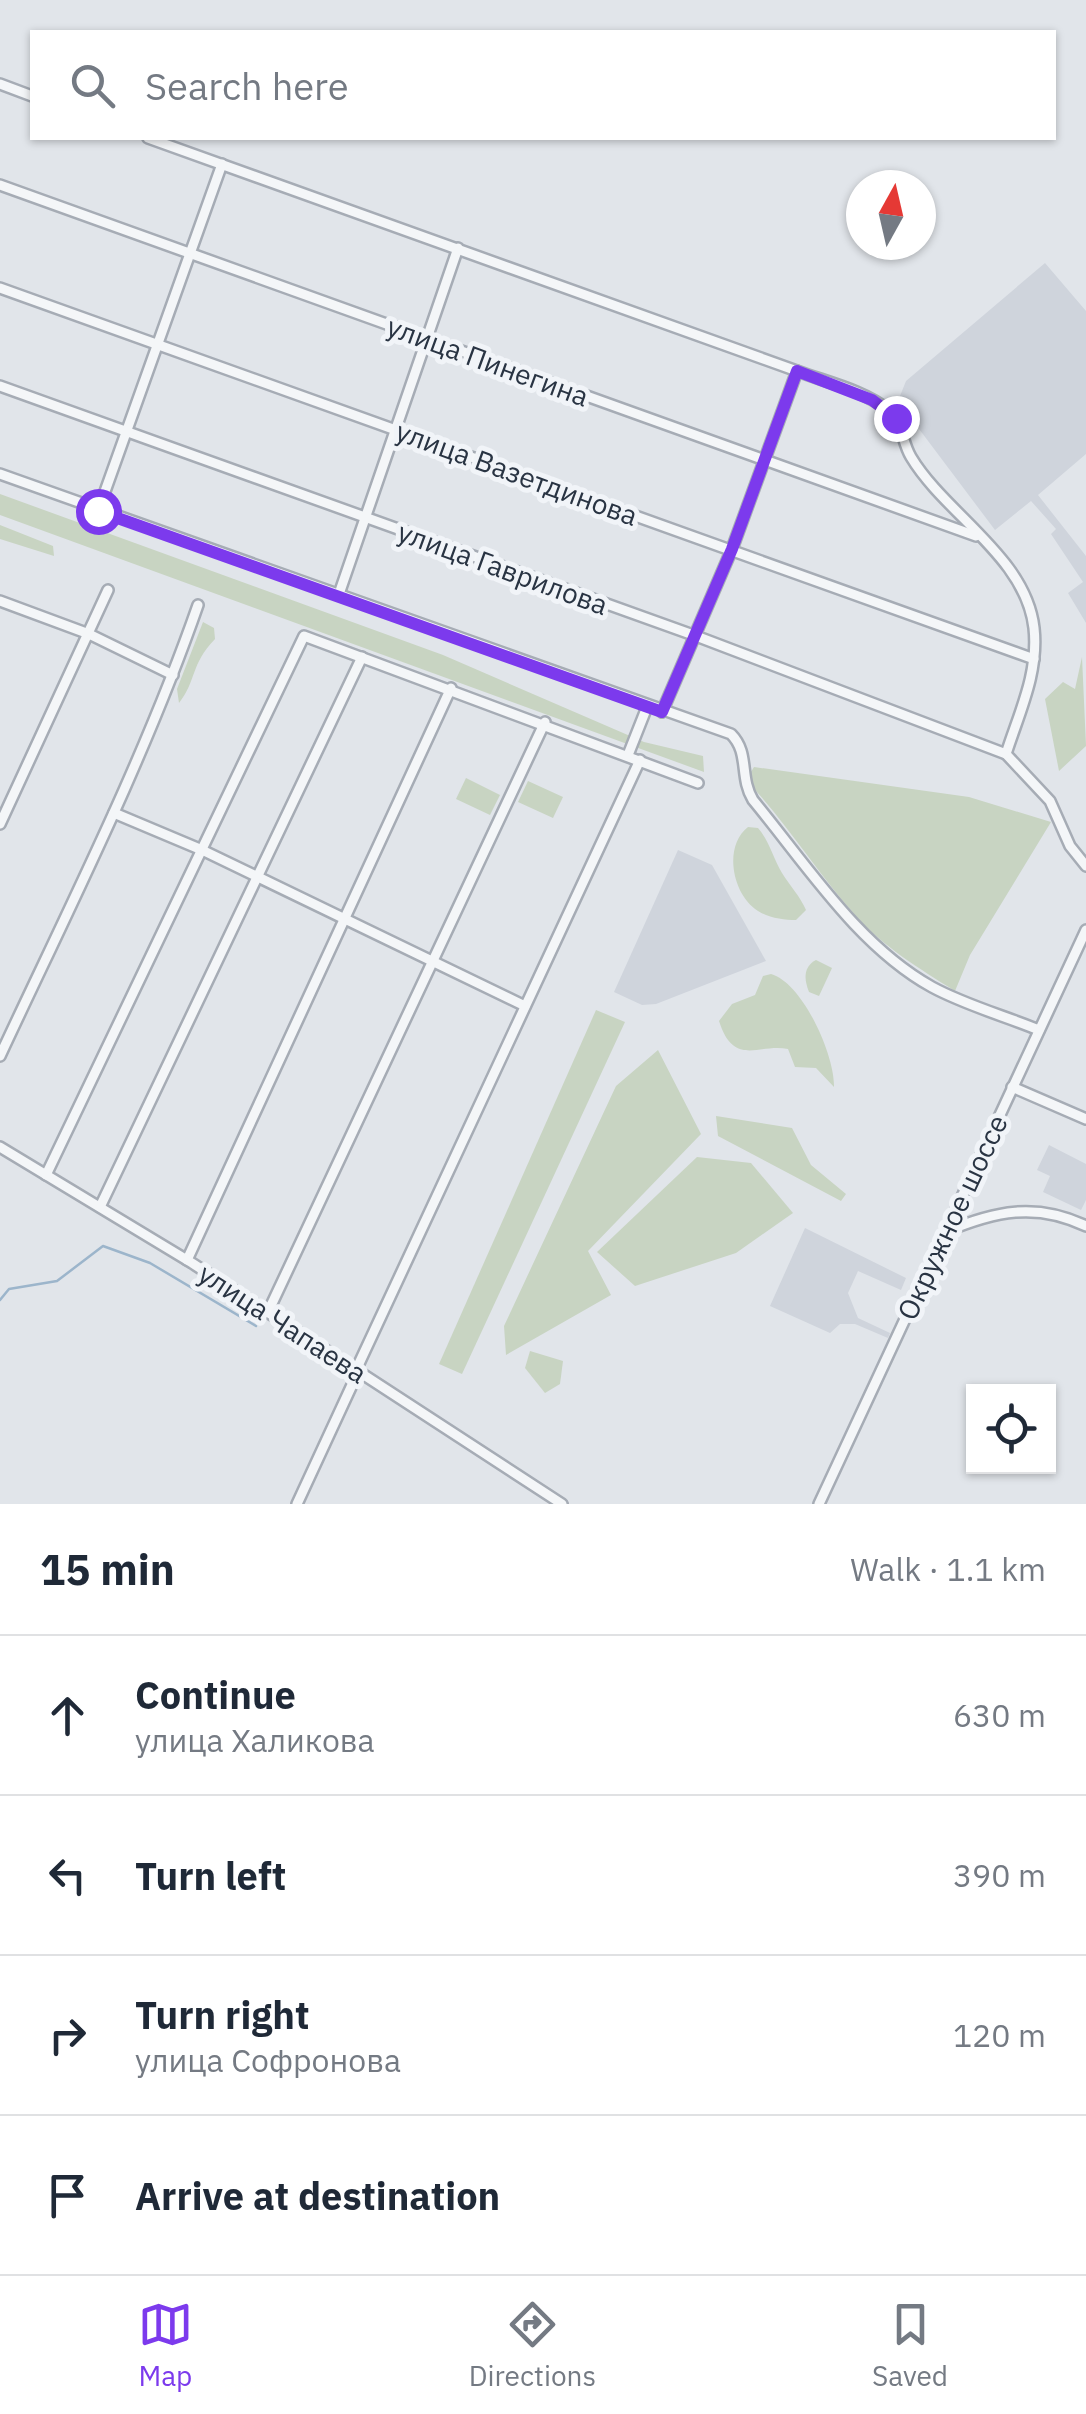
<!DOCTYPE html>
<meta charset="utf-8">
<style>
:root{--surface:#fff;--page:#f2f2f3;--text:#1f2937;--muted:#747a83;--line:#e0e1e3;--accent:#7c3aed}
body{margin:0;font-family:"IBM Plex Sans",sans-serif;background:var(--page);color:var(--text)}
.controls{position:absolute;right:30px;bottom:30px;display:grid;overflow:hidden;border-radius:0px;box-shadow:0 2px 8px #0004}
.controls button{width:90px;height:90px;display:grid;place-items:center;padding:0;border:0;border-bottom:2px solid var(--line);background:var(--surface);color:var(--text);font:50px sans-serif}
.compass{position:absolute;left:846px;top:170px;width:90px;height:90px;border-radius:50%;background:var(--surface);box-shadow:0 2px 8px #0004;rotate:8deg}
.stop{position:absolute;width:30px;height:30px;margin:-22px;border:8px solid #7c3aed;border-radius:50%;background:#fff}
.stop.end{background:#7c3aed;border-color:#fff;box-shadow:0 2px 10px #0008}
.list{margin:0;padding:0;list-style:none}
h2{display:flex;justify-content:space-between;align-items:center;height:130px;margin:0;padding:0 40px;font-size:42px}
h2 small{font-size:32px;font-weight:400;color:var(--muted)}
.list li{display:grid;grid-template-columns:65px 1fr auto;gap:30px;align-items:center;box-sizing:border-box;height:160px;padding:0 40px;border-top:2px solid var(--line)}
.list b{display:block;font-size:38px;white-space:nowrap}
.list p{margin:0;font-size:32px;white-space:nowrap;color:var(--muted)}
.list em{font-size:32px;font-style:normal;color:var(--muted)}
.icon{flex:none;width:55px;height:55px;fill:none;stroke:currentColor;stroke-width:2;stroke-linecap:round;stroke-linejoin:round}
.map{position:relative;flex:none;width:1086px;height:1504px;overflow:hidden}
.search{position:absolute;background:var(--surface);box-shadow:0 2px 8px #0004;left:30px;right:30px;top:30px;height:110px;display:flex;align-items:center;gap:25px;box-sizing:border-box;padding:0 35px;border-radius:0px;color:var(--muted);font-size:38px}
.sheet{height:770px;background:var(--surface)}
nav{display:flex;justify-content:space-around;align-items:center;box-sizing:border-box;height:140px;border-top:2px solid var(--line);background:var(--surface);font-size:28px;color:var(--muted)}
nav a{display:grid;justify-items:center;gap:5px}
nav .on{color:var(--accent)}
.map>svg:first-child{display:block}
</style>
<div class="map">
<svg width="1086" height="1504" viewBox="0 0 1086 1504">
<rect width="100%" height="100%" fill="#e1e5ea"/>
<g fill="#cfd4dc">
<polygon points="1045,263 1086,311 1086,454 1038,495 1086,556 1086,623 1068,593 1083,582 1051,534 1056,529 1031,501 995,530 898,401 906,381"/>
<polygon points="678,850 712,865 766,961 656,1004 642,1005 614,992"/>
<polygon points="1049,1145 1086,1164 1086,1200 1081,1210 1043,1192 1050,1176 1037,1170"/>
<polygon points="805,1228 906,1278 901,1290 858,1271 848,1293 858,1318 890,1333 888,1338 855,1324 840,1324 830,1333 770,1306"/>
</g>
<g fill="#c8d4c2">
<polygon points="0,494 443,655 644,742 703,756 704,772 0,515"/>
<polygon points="0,525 53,546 54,556 0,539"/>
<path d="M203 622 214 628 215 639C190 665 197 680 179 703L177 689Z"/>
<polygon points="1082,657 1086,746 1059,771 1045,699 1063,682 1075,689"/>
<path d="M754 767 969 797 1051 822 970 955 955 991C920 969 882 946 855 915 816 871 786 822 746 780Z"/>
<polygon points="466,778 500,795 490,815 456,799"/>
<polygon points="528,781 563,797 553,818 518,802"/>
<path d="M748 827 758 828C770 842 773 858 782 873 790 886 800 896 806 910L796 920C784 920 769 918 758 911 732 895 723 846 748 827Z"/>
<path d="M816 960 832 968 819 996 809 992C804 979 803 967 816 960Z"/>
<path d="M771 974C803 983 835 1056 834 1087L816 1068 795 1067 788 1049C759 1043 734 1068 719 1021L732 1004 755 995 763 976Z"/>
<polygon points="596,1010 625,1022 462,1374 439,1364"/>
<polygon points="658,1050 701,1134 588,1251 611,1295 506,1355 504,1326 616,1086"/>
<polygon points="716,1116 792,1128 811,1165 846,1194 841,1201 718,1136"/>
<polygon points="697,1157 751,1163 793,1213 736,1253 635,1286 597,1252"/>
<polygon points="530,1351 563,1361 560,1384 545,1393 525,1368"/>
</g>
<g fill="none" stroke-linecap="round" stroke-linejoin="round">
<polyline stroke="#9cb5cb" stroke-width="2.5" points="0,1300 9,1289 57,1281 103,1246 150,1263 256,1326"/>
<g stroke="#a6acb5" stroke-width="14">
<g id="minor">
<polyline points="0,84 32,96"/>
<path d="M148 138 797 371C826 382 863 390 888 410 904 424 901 440 911 457 945 514 1026 557 1034 628 1039 673 1019 713 1006 754L1050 801 1070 846 1086 866"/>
<polyline points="0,185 976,536"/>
<polyline points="0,288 1034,659"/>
<polyline points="0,386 696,636 1006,754"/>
<path d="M0 474 731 734C750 753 739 777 753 800 806 864 858 946 932 987 965 1005 1005 1016 1039 1030"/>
<polyline points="98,511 222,164"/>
<polyline points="339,594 458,248"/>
<polyline points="0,601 89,634 173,675"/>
<polyline points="662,712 732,549 797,371"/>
<polyline points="628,755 647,707"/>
<polyline points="114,813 202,850 525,1006"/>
<polyline points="0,824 108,590"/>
<path d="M0 1056C69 908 144 760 198 605"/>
<polyline points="1012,1087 1086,1119"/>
<polyline points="0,1147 192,1263 562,1504"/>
<polyline points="46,1175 304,636 698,783"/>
<polyline points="100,1207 362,657"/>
<path d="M945 1232C995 1211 1036 1202 1086 1226"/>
<polyline points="187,1260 451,688"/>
<polyline points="268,1312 545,722"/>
<polyline points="356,1370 640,760"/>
<polyline points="297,1504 358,1372"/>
<polyline points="819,1504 1086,930"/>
</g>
</g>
<use href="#minor" stroke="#f4f6f8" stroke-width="9"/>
</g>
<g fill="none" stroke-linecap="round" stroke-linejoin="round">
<polyline stroke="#7c3aed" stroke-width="12" points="98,511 662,712 732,549 797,371 872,400 896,418"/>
</g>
<g text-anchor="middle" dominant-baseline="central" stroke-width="10" stroke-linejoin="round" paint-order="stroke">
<g font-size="28" fill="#293443" stroke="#f1f4f8">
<text transform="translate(488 361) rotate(20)">улица Пинегина</text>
<text transform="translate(517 473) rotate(20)">улица Вазетдинова</text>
<text transform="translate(503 568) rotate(20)">улица Гаврилова</text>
<text transform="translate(952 1217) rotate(-65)">Окружное шоссе</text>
<text transform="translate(283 1323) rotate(33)">улица Чапаева</text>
</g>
</g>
</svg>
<div class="controls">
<button><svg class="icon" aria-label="locate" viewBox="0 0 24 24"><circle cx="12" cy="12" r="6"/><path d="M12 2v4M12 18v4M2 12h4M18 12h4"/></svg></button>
</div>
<svg class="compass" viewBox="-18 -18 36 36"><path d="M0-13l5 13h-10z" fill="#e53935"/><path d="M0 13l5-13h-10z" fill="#747a83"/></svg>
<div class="stop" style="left:98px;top:511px"></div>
<div class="stop end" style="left:896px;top:418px"></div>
<div class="search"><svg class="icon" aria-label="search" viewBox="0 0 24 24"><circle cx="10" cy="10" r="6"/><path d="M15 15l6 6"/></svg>Search here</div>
</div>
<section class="sheet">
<h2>15 min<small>Walk · 1.1 km</small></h2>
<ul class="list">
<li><svg class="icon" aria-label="ahead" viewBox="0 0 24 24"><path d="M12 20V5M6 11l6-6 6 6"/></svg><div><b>Continue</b><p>улица Халикова</p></div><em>630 m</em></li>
<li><svg class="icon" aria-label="left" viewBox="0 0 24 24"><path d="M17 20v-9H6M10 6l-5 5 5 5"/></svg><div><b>Turn left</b></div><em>390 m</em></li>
<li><svg class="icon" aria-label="right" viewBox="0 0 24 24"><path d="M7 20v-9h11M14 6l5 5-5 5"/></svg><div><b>Turn right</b><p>улица Софронова</p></div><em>120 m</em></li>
<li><svg class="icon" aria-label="arrive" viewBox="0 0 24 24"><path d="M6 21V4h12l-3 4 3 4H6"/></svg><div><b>Arrive at destination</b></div></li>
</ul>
</section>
<nav>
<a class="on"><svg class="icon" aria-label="map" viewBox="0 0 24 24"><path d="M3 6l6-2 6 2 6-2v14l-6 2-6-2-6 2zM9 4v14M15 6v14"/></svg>Map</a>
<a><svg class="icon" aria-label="directions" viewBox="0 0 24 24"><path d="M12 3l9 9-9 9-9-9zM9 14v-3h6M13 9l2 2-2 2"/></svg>Directions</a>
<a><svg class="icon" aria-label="saved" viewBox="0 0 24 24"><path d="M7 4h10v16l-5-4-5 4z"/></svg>Saved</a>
</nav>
